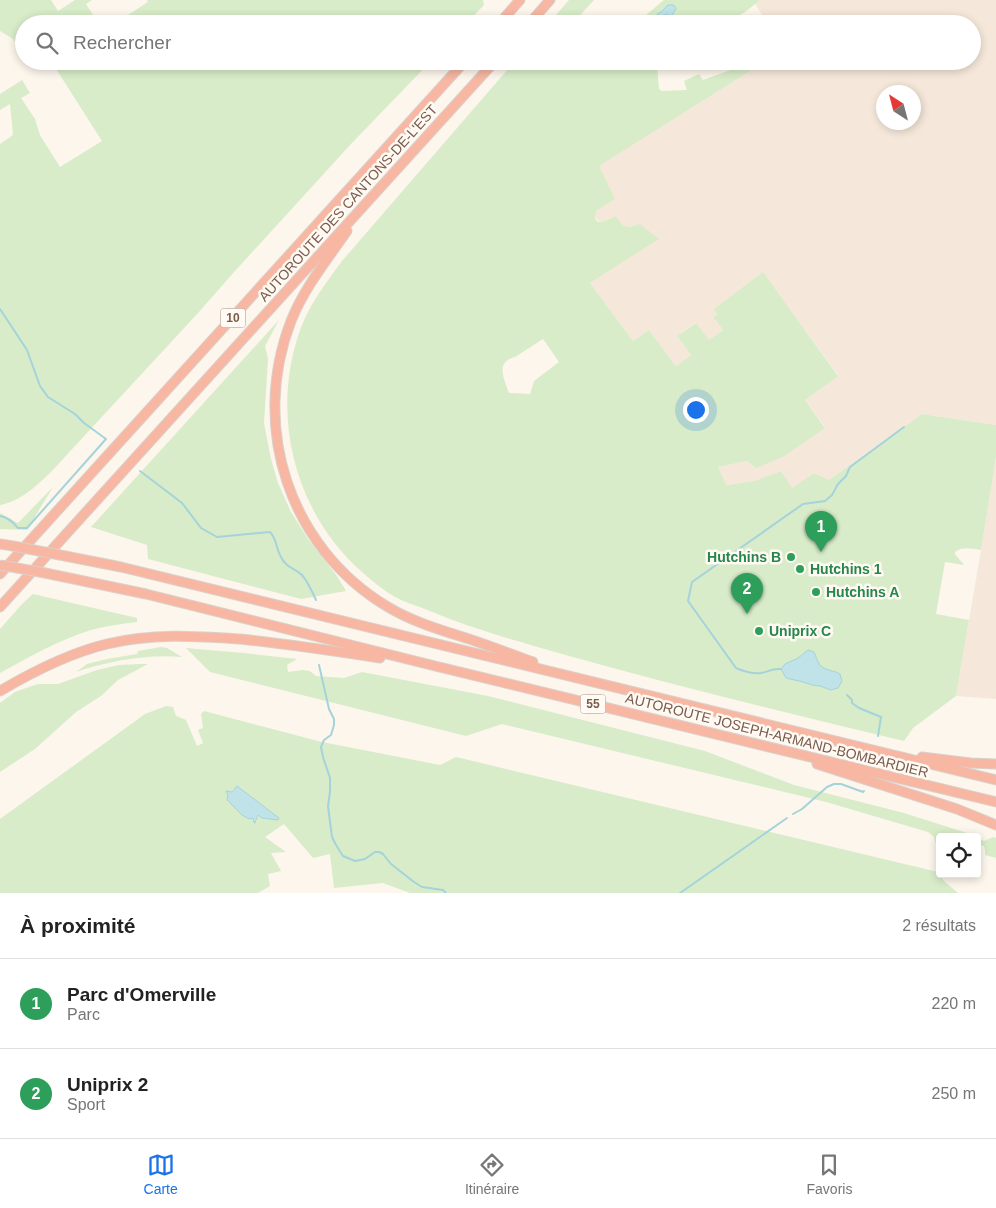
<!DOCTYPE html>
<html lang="fr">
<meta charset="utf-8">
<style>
:root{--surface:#fff;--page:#f6f6f6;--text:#222;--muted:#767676;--line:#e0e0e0;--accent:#1a73e8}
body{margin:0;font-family:Arial,sans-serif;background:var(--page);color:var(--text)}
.controls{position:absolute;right:15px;bottom:15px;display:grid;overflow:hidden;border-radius:5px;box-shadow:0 2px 8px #0003}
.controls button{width:45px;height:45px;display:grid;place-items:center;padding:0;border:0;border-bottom:1px solid var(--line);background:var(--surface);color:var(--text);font:25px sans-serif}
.compass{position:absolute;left:876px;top:85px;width:45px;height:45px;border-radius:50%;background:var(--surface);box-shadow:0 2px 8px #0003;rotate:324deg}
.you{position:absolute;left:695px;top:409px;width:18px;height:18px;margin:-12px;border:4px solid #fff;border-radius:50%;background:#1a73e8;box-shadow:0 0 0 8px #1a73e833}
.badge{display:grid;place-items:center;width:32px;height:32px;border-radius:50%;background:var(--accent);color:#fff;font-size:16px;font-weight:700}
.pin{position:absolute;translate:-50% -41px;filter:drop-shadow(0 1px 2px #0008)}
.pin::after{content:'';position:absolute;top:26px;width:18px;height:15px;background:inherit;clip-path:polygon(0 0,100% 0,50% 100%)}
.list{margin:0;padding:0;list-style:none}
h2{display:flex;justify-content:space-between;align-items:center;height:65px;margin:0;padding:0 20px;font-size:21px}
h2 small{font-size:16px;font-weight:400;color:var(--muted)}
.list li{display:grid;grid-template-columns:32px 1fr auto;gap:15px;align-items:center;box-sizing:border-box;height:90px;padding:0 20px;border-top:1px solid var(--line)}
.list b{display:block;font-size:19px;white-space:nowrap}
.list p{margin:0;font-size:16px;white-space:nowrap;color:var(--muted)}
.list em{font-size:16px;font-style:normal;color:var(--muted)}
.icon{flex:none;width:28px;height:28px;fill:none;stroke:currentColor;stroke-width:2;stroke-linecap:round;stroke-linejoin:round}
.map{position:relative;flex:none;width:996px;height:893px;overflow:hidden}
.search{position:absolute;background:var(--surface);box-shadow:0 2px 8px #0003;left:15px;right:15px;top:15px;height:55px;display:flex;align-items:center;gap:12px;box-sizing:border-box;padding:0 18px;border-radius:28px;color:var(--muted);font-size:19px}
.sheet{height:245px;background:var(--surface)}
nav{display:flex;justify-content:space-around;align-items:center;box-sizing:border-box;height:70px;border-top:1px solid var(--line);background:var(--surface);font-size:14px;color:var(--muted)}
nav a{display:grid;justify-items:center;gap:2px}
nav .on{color:var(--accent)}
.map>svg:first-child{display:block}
</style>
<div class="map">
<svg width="996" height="893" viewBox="0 0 996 893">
<rect width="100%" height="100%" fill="#fdf6ec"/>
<g fill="#f5e8da" fill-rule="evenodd">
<path d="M760 0H996V425L922 414 829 480 814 473 792 489 780 471 754 481 725 485 717 467 747 461 756 467 783 457 825 427 805 400 838 375 763 273 713 317 723 330 709 340 695 323 677 336 691 355 676 366 649 330 633 341 590 283 658 239 640 225 626 227 620 224 616 216 605 222H601L596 219 594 215 596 211 599 208 598 166 766 61H972V24H768L755 4ZM884 92H914V122H884Z"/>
<polygon points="996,458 996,699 956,696 981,550"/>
</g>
<g fill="#d8ecc9" fill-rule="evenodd">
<polygon points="0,0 51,0 58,11 75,0 92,0 86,4 99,24 24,24 24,56 13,39 0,31"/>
<polygon points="147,0 483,0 484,5 466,24 114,24 148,2"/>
<polygon points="569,0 594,0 572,24 548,24"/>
<polygon points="664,0 760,0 745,12 725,24 667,24 676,10 668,5 661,12 658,13 662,18 666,14 668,14 664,24 648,24 645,16"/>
<path d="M51 61H431L351 144 235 271 198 313 50 473C35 487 21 501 0 505V144L13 135 10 104 0 110V94L22 80 30 93 21 98 35 119 40 135 60 167 102 141Z"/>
<path d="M515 61H664L657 66 659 89 662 91 687 90 684 81 699 74 703 80 733 69 745 61H766L599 166 615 199 596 211C591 229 608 220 616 216 623 229 627 228 640 224L659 239 590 283 633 341 649 330 676 366 691 355 677 336 696 323 709 340 723 330 713 317 717 314 714 309 763 272 838 376 805 400 825 428 783 457 756 468 747 461 718 467 726 485 754 481 781 471 792 488 814 473 829 480 922 414 996 425V458L981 550C972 549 963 546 955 552V554L964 565 945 562 936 614 969 620 956 696 913 728 904 741C792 714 680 687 569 656 520 642 472 629 425 609 415 605 404 602 395 597 383 590 372 581 362 572 296 514 271 420 298 336 307 308 324 285 342 261ZM543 339 559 362 534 381 530 394 509 393C505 380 494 362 515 357Z"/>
<polygon points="279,320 265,346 268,359 264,423 271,459 278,483 291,512 308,539 337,576 346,591 301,599 148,559 147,545 91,527"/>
<polygon points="53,487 27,530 0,529 0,513 2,514 18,523"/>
<path d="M33 594 137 618V622C121 624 106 626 91 630 59 640 29 657 0 673V629L23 603Z"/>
<path d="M161 647 167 648 182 657C146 654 110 661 76 672L87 664 107 659 137 654 138 651Z"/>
<polygon points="186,648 244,653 297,659 287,665 288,672 303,670 310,671 316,676 344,678 362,672 488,696 705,751 794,785 904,813 967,833 974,837 940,837 940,845 936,844 934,837 928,832 826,802 502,724 466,736 210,672"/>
<polygon points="140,664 148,664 118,680 101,696 76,712 35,749 0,772 0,703 15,692 26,688 38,684 58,684 97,670 119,665"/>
<path d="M166 706 173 707 176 716 186 720 197 746 203 743 198 730 203 728 201 714 204 711 322 742 440 765 456 757 938 872 944 881 958 893H410L383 883 334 888 330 854 313 858 284 824 265 837 286 852 271 853 281 871 268 874 270 886 258 893H0V819L145 714ZM237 786 258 814 256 823 253 821V818L242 815 235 807 227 801 228 795Z"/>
<polygon points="993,837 996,838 996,858 985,855 985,850 984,846 979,845 977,846 977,838 984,841"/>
</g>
<g fill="#bfe3e8" stroke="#a5d3da">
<polygon points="668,5 674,5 676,9 667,24 664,24 668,14 666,14 660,18 657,14 661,12"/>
<path d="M808 650 814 652C816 656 817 661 820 665 825 671 834 670 840 674L842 681 838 688 831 690 820 686 812 685 803 682 786 678 781 669 785 664 798 658Z"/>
<polygon points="237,786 279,818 278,820 262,818 258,815 255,823 254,823 253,818 249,819 242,815 227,800 228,795 226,791 232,792"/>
</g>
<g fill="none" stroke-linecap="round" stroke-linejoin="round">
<g stroke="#a5d3da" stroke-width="2">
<path d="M0 309 27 350 40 386 48 397 75 414 84 423 106 439 27 528H18C13 522 8 517 0 516"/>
<path d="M140 471 182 503 201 528 217 537 270 532C277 539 276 549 281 557 286 568 295 568 302 575 308 582 312 591 316 600"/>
<polyline points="319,665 329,709 334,719 334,725 331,735 324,740 321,747 323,757 330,778 330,792 328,806 332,837 336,845 343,856 355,861 365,859 375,852 379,852 383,854 391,864 414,882 422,887 443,890 446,893"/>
<path d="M781 669C771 668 769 672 761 673 753 674 742 671 736 668L688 601 692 582 803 504 825 501 832 495 838 484 846 476 850 467 904 427"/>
<polyline points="847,695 852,700 852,703 859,708 881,717 878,736"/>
<polyline points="793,814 802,809 827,787 834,784 841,784 863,792 864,791"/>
<polyline points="680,893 787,818"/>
</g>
<g stroke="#dad1cd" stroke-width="11">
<g id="highway">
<polyline points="499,24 520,0"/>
<polyline points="529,24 550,0"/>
<path d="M347 231C327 260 304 288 291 321 250 427 289 548 388 607 413 622 441 630 469 639 490 646 511 654 533 662"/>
<polyline points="0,544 13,546"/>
<polyline points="60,555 121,567 996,780"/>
<polyline points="45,573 146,594 435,666 996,802"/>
<polyline points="0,574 465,61"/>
<polyline points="0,607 495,61"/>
<path d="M0 691C34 671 69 653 107 644 152 633 195 636 240 639 287 644 334 651 380 658"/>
<polyline points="922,757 971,763 996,764"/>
<polyline points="817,764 957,809 996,825"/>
</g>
</g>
<use href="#highway" stroke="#f7b7a3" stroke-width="9"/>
<g stroke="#dad1cd" stroke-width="11" stroke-linecap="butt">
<g id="highway-bridge">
<polyline points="13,546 60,555"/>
<polyline points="0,565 45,573"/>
</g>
</g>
<use href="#highway-bridge" stroke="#f7b7a3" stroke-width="9"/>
</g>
<g fill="#2e9e5b" stroke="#fffaf3" stroke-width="2">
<circle cx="791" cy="557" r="5"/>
<circle cx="800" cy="569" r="5"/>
<circle cx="816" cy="592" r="5"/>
<circle cx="759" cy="631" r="5"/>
</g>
<g text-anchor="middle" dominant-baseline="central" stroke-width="5" stroke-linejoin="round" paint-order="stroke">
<g fill="#fffaf3" stroke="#a28b7f" stroke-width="1">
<rect x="220.5" y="308.5" width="25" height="19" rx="4"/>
<rect x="580.5" y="694.5" width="25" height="19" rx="4"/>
</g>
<g font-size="12" font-weight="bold" fill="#7a5c4d">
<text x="233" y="318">10</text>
<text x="593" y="704">55</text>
</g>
<g font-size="14" fill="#7a5c4d" stroke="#fffaf3">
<text transform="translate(348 203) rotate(-48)">AUTOROUTE DES CANTONS-DE-L'EST</text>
<text transform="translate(777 735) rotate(14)">AUTOROUTE JOSEPH-ARMAND-BOMBARDIER</text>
</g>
<g font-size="14" font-weight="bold" fill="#27864d" stroke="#fffaf3" text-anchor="start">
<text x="781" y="557" text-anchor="end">Hutchins B</text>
<text x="810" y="569">Hutchins 1</text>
<text x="826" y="592">Hutchins A</text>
<text x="769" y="631">Uniprix C</text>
</g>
</g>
</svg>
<div class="controls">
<button><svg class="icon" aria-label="locate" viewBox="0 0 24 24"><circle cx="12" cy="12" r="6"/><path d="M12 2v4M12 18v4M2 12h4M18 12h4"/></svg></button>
</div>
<svg class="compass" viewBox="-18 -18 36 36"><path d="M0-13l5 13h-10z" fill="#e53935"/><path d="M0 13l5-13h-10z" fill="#767676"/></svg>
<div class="you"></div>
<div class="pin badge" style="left:821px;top:552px;background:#2e9e5b">1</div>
<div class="pin badge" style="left:747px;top:614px;background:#2e9e5b">2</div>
<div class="search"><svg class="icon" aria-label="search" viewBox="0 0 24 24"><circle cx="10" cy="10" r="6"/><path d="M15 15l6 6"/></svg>Rechercher</div>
</div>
<section class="sheet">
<h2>À proximité<small>2 résultats</small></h2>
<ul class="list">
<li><span class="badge" style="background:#2e9e5b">1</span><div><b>Parc d'Omerville</b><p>Parc</p></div><em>220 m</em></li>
<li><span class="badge" style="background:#2e9e5b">2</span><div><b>Uniprix 2</b><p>Sport</p></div><em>250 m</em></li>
</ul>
</section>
<nav>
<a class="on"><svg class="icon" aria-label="map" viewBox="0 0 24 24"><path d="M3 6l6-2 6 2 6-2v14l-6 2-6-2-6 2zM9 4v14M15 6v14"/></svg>Carte</a>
<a><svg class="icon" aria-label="directions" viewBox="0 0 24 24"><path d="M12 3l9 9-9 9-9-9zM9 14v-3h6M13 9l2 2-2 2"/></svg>Itinéraire</a>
<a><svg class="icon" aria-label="saved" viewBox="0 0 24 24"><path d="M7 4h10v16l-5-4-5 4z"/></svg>Favoris</a>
</nav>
